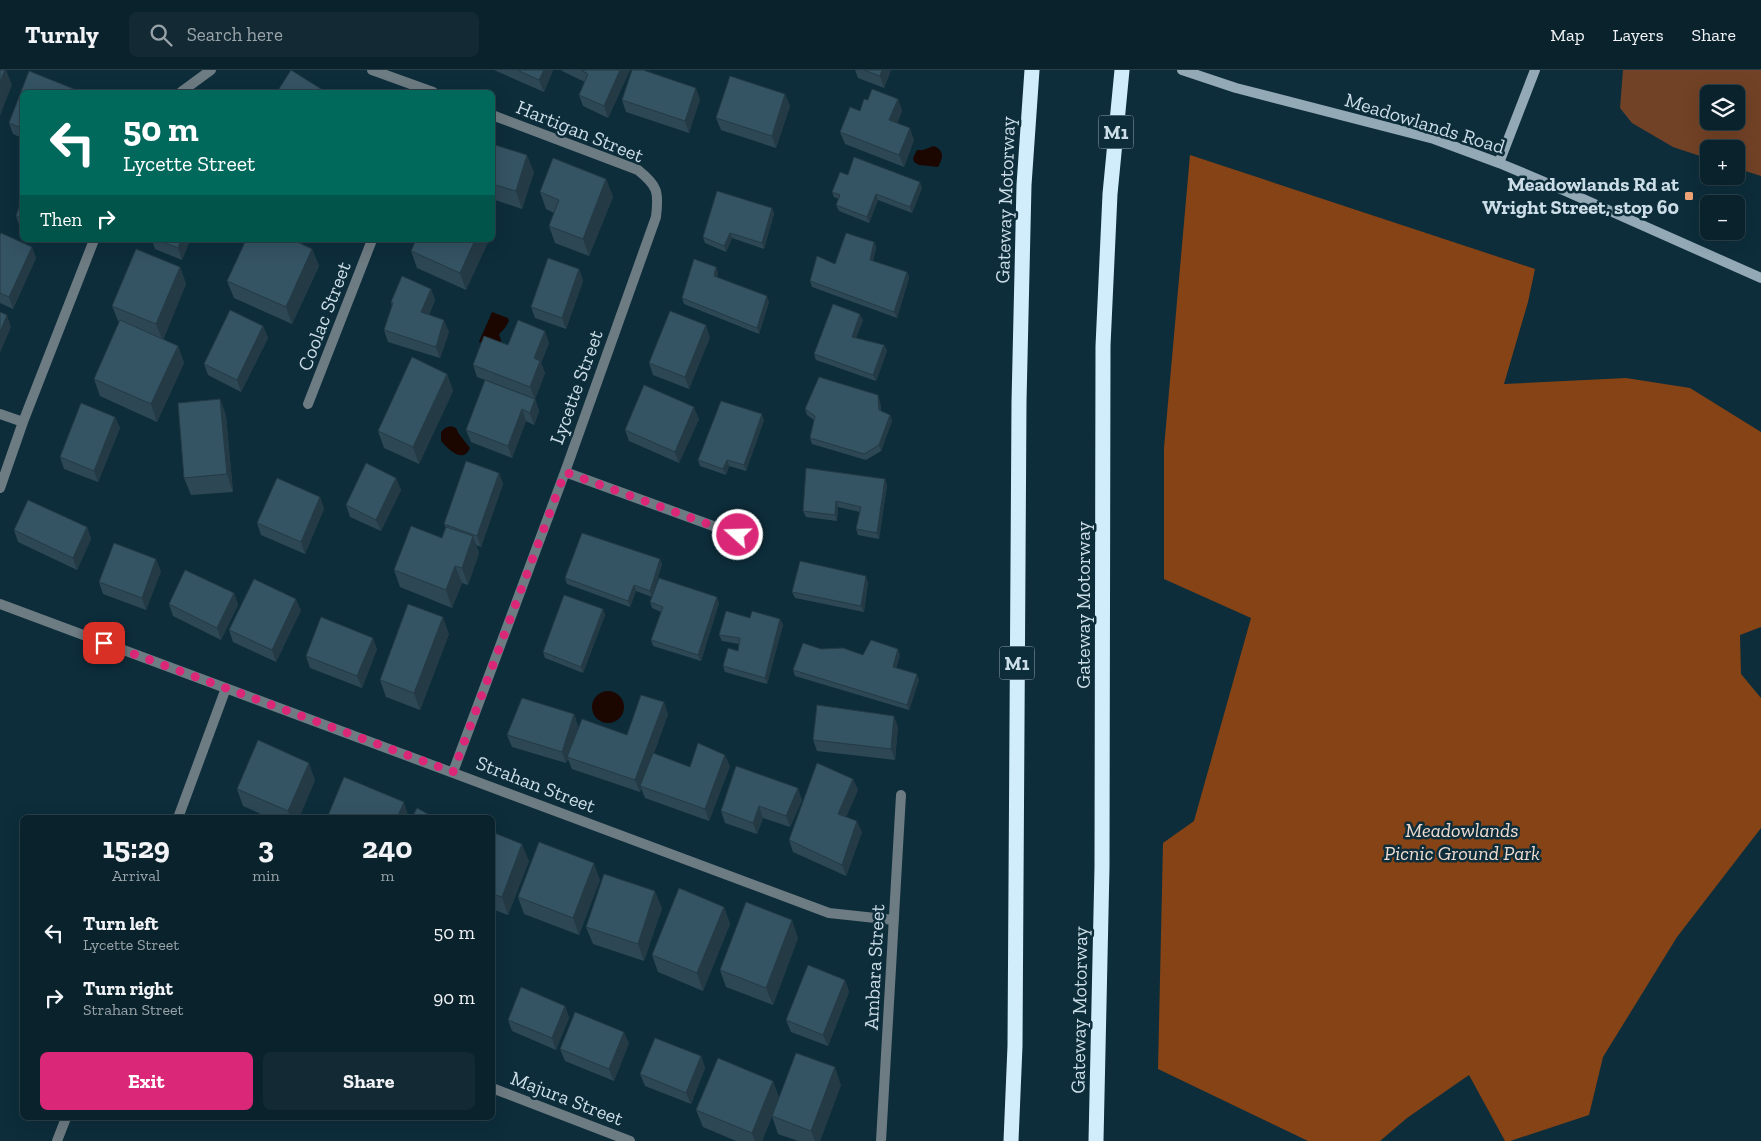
<!DOCTYPE html>
<html lang="en">
<head>
<meta charset="utf-8">
<style>
  :root { --surface:#0a222c; --page:#132a34; --text:#f1f3f6; --muted:#99a4a9; --line:#2a3f48; --accent:#db2777 }
  body { margin:0; font-family:"Zilla Slab",serif; background:var(--page); color:var(--text); height:100vh; display:flex; flex-direction:column; font-size:19px; white-space:nowrap }
  * { box-sizing:border-box; margin:0 }
  p { font-size:16px; color:var(--muted) }
  .icon { flex:none; width:28px; height:28px; fill:none; stroke:currentColor; stroke-width:2; stroke-linecap:round; stroke-linejoin:round }
  .map { position:relative; flex:1; overflow:hidden }
  .details { position:absolute; left:20px; top:745px; width:475px; height:305px; display:flex; flex-direction:column; background:var(--surface); border-radius:8px; box-shadow:0 5px 20px #0002,0 0 0 1px var(--line) }
  .details>* { flex:none }
  .banner { position:absolute; left:20px; top:20px; width:475px; height:152px; border-radius:8px; box-shadow:0 5px 20px #0002,0 0 0 1px var(--line); background:#00695c; color:#fff; overflow:hidden }
  .controls { position:absolute; left:1700px; top:15px; display:grid; gap:10px }
  .controls a { display:grid; place-items:center; width:45px; height:45px; border-radius:8px; background:var(--surface); box-shadow:0 5px 20px #0002,0 0 0 1px var(--line); font-size:25px }
  .pin { position:absolute; display:grid; place-items:center; width:42px; height:42px; color:#fff; margin:-21px; border-radius:10px; box-shadow:0 2px 8px #0006 }
  .me { position:absolute; width:55px; margin:-28px; rotate:290deg; stroke-linejoin:round; filter:drop-shadow(0 0 4px #0008) }
  .turn { display:flex; align-items:center; gap:18px; height:105px; padding:0 20px; font-size:22px }
  .turn .icon { width:65px; height:65px; stroke-width:2.5 }
  .turn b { display:block; font-size:35px; line-height:42px }
  .then { display:flex; align-items:center; height:48px; padding:0 20px; background:#0003; gap:10px; font-size:19px }
  .eta { display:flex; justify-content:space-evenly; align-items:center; height:85px; text-align:center }
  .eta b { font-size:30px; font-weight:700; line-height:35px }
  .button { display:flex; gap:10px; margin-top:auto; padding:10px 20px }
  .button a { flex:1; height:58px; border-radius:8px; background:var(--accent); color:#fff; font-size:20px; font-weight:700; line-height:58px; text-align:center }
  .button a+a { background:var(--page); color:var(--text) }
  ul { padding:0; list-style:none }
  li { display:flex; align-items:center; gap:15px; height:65px; padding:0 20px }
  li div { flex:1 }
  li b { display:block; font-size:19px }
  li em { font-style:normal }
  header { display:flex; align-items:center; gap:30px; box-sizing:border-box; height:70px; padding:0 25px; background:var(--surface); border-bottom:1px solid var(--line) }
  header strong { font-size:24px }
  nav { display:flex; gap:28px; margin-inline-start:auto; font-size:18px }
  .search { width:350px; height:45px; background:var(--page); display:flex; align-items:center; gap:12px; box-sizing:border-box; padding:0 18px; border-radius:8px; color:var(--muted); font-size:19px }
  .map>svg:first-child { display:block }
  .green { fill:#724226; fill-rule:evenodd }
  .forest { fill:#864315 }
  .water { fill:#1c0700 }
  .lines { fill:none; stroke-linecap:round; stroke-linejoin:round }
  .street { stroke:#6d7b82; stroke-width:10 }
  .secondary { stroke:#93a9b5; stroke-width:10 }
  .highway { stroke:#d1edfc; stroke-width:15 }
  .wall { fill:#2d4755 }
  .shaded-wall { fill:#243a45 }
  .building { fill:#345363; stroke:#243a45 }
  .route { stroke:#db2777; stroke-width:9; stroke-dasharray:0 16.2 }
  .poi-dot { fill:#efa377; stroke:#0d2d3b; stroke-width:2 }
  .labels { text-anchor:middle; stroke-width:5; stroke-linejoin:round; paint-order:stroke }
  .shield { fill:#0d2d3b; stroke:#92a8b3; stroke-width:1 }
  .shield-label { font-size:19px; font-weight:bold; fill:#cbdde6 }
  .street-label { font-size:20px; fill:#cbdde6; stroke:#0d2d3b }
  .poi-label { font-size:20px; font-weight:bold; fill:#cbdde6; stroke:#0d2d3b; text-anchor:end }
  .park-label { font-size:20px; font-style:italic; fill:#f0dcd0; stroke:#0d2d3b }
</style>
</head>
<body>
<header>
<strong>Turnly</strong>
<div class="search"><svg class="icon" aria-label="search" viewBox="0 0 24 24"><circle cx="10" cy="10" r="6"/><path d="M15 15l6 6"/></svg>Search here</div>
<nav><a>Map</a><a>Layers</a><a>Share</a></nav>
</header>
<div class="map">
<svg width="1761" height="1071" viewBox="0 0 1761 1071">
  <rect width="100%" height="100%" fill="#0d2d3b"/>
  <path class="green" d="M1623 0H1761V106L1736 98V79H1709V89L1673 77 1632 53 1620 38ZM1709 24H1736V51H1709Z"/>
  <path class="forest" d="M1190 85 1535 199 1528 232 1504 314 1626 308 1690 318 1761 362V557L1740 565 1741 604 1761 628V758L1677 867 1603 987 1589 1045 1510 1071H1505L1469 1005 1407 1048 1380 1071H1308L1158 999 1163 773 1194 751 1251 548 1164 509V378Z"/>
  <path class="water" d="M934 76C945 81 943 88 938 97L919 95 914 92 913 88 917 80H923Z
    M492 242 508 248 509 251 505 258 499 264 502 274 496 279 479 272Z
    M451 356 456 358 459 364 470 378C463 394 449 380 441 371V362L445 358Z
    M592 637a16 16 0 1 1 32 0a16 16 0 1 1-32 0Z"/>
  <g class="lines">
    <path class="street" d="M372 0 433 22
      M181 22 211 0
      M308 334 372 170
      M0 344 23 352
      M565 402 738 465
      M0 418 23 352 94 170
      M0 534 829 843 894 850
      M453 702 565 402 656 147C659 122 658 116 638 100L492 45
      M178 748 226 618
      M492 1018 630 1071
      M57 1071 66 1048
      M881 1071 901 725"/>
    <path class="secondary" d="M1182 0 1236 18 1434 69 1499 93 1554 116 1761 208
      M1499 93 1535 0"/>
    <path class="highway" d="M1011 1071 1015 976 1019 332 1024 115 1032 0
      M1096 1071 1102 797 1103 276 1110 124 1122 0"/>
  </g>
  <path class="wall" d="M494 0H553L544 22Z
    M562 0H630L608 48 583 36 579 25 585 12 562 1Z
    M855 0H891L884 18 858 8Z
    M22 22V68L13 64 9 53Z
    M785 24 790 36 776 78 721 60 716 48Z
    M700 29 689 63 626 42 622 30Z
    M898 29 902 41 897 53 914 70 904 97 845 74 840 62 860 41 868 30Z
    M492 74 534 102 522 139 492 129Z
    M606 109 613 127 589 186 555 173 549 156 554 143 546 139 540 122Z
    M922 118 912 143 878 130 869 153 839 141 836 135 839 129 834 127 832 122Z
    M22 129V158L20 157 16 146Z
    M772 138 774 144 764 179 732 168 726 182 705 173 703 167Z
    M0 165 32 177 36 188 13 239 0 233Z
    M152 170H190L182 190 155 179Z
    M246 170H304L302 174 312 179 319 196 292 254 234 228 227 211Z
    M489 170 466 220 417 198 411 181Z
    M874 172 876 178 873 191 907 202 909 208 897 248 812 217 810 211 835 194Z
    M180 197 186 214 163 269 178 276 184 293 157 352 100 326 94 309 119 253 112 236Z
    M716 197 718 203 717 207 769 232 759 264 684 234 682 228Z
    M579 199 583 211 566 259 535 248 531 237Z
    M431 219 435 230 429 245 449 262 440 288 388 272 384 260 392 236 391 232Z
    M863 250 856 268 884 275 887 281 876 311 816 290 814 284Z
    M263 256 268 268 241 322 208 305 204 294Z
    M710 267 689 319 653 305 649 293Z
    M549 273 541 293 545 303 535 329 539 341 534 355 526 351 512 388 471 372 466 360 528 326 477 307 473 295 508 275Z
    M447 304 453 321 419 394 384 378 378 361Z
    M220 329 226 346 233 422 191 425 184 408Z
    M880 331 881 341 890 345 892 351 881 381 866 390 812 374 810 368 814 350 807 345 805 339Z
    M115 347 120 358 98 412 64 399 60 387Z
    M699 349 679 393 629 371 625 360Z
    M764 350 746 401 729 396 726 405 700 396 698 390Z
    M499 403 503 414 481 477 476 475 479 483 468 515 462 513 452 538 400 517 394 500 442 468 446 458 444 454Z
    M396 408 401 420 381 461 350 447 346 435Z
    M887 415 879 469 858 465 856 459 860 442 838 437 837 451 806 447 803 441Z
    M320 427 324 439 305 484 261 465 257 453Z
    M87 457 91 469 77 500 18 472 14 460Z
    M662 494 652 527 636 521 630 537 567 514 565 508Z
    M161 501 146 540 103 524 99 512Z
    M868 512 864 542 795 528 792 522Z
    M234 523 238 535 221 570 173 546 169 534Z
    M650 532 719 533 701 591 653 576 651 570 661 542 652 538Z
    M603 539 605 545 583 603 545 588 543 582Z
    M301 540 276 592 233 572 229 560Z
    M750 548 780 549 783 555 767 614 725 602 723 596 738 581 739 574 722 571 719 565Z
    M449 564 420 640 386 627 380 610Z
    M377 579 362 618 310 598 306 586Z
    M821 579 863 585H900L896 598 919 610 909 640 795 606 793 600Z
    M574 644 578 656 573 673 627 665 668 644 654 683 690 697 730 696 709 751 645 728 641 718 640 722 572 699 568 689 566 693 512 677 507 665Z
    M898 657 895 690 817 681 813 670Z
    M853 709 858 720 846 747 862 762 846 806 793 782 789 770Z
    M315 710 299 748H270L243 736 237 719Z
    M802 730 790 757 763 748 757 764 725 753 721 741Z
    M492 762 529 791 508 845 492 839Z
    M600 810 579 865 524 844 518 827Z
    M724 837 730 854 703 921 658 902 652 885Z
    M662 838 644 891 593 874 586 857Z
    M798 868 773 935 726 917 720 900Z
    M845 910 849 922 828 976 791 962 786 950Z
    M565 936 569 948 556 980 512 961 508 950Z
    M629 973 614 1011 565 991 560 979Z
    M701 986 705 998 691 1034 645 1016 640 1004Z
    M773 1011 779 1028 841 1015 820 1071H798L778 1064 772 1046 773 1044 762 1071H736L703 1057 696 1040Z"/>
  <path class="shaded-wall" d="M5 0H6L12 15 0 46V12Z
    M544 0H553L544 22 539 10Z
    M620 0H630L608 48 604 36Z
    M882 0H891L884 18 880 6Z
    M696 18 700 29 689 63 685 51Z
    M785 24 790 36 776 78 772 66Z
    M898 29 902 41 894 62 889 50Z
    M910 58 914 70 904 97 899 85Z
    M527 85 534 102 522 139 516 121Z
    M606 109 613 127 589 186 583 169Z
    M920 112 922 118 912 143 910 137Z
    M876 124 878 130 869 153 867 147Z
    M772 138 774 144 764 179 762 173Z
    M730 163 732 168 726 182 724 176Z
    M181 170H190L182 190 178 178Z
    M475 170H489L466 220 460 203Z
    M874 172 876 178 872 196 870 190Z
    M32 177 36 188 13 239 9 227Z
    M312 179 319 196 292 254 286 237Z
    M180 197 186 214 163 271 156 254Z
    M716 197 718 203 716 212 714 206Z
    M579 199 583 211 566 259 562 248Z
    M907 202 909 208 897 248 894 242Z
    M431 219 435 230 425 254 421 242Z
    M767 226 769 232 759 264 757 258Z
    M860 244 863 250 854 273 852 267Z
    M7 245 11 257 0 283V262Z
    M444 250 449 262 440 288 436 277Z
    M706 255 710 267 689 319 685 307Z
    M263 256 268 268 241 322 237 310Z
    M545 261 549 273 541 293 545 303 535 329 530 317 534 288Z
    M884 275 887 281 876 311 873 305Z
    M178 276 184 293 157 352 151 334Z
    M447 304 453 321 419 394 413 377Z
    M878 325 880 331 881 346 879 340Z
    M220 329 226 346 233 422 227 404Z
    M535 329 539 341 534 355 530 343Z
    M694 337 699 349 679 393 675 382Z
    M522 339 526 351 512 388 508 376Z
    M762 344 764 350 746 401 744 395Z
    M890 345 892 351 881 381 879 375Z
    M115 347 120 358 98 412 94 401Z
    M727 390 729 396 726 405 723 399Z
    M499 403 503 414 481 477 477 466Z
    M396 408 401 420 381 461 376 450Z
    M885 409 887 415 879 469 877 463Z
    M320 427 324 439 305 484 301 472Z
    M836 431 838 437 837 451 835 445Z
    M87 457 91 469 77 500 73 488Z
    M473 466 479 483 468 515 462 498Z
    M156 489 161 501 146 540 142 528Z
    M660 489 662 494 652 527 650 521Z
    M455 496 462 513 452 538 446 520Z
    M866 506 868 512 864 542 861 536Z
    M634 515 636 521 630 537 628 531Z
    M234 523 238 535 221 570 217 558Z
    M717 527 719 533 701 591 698 585Z
    M296 529 301 540 276 592 272 580Z
    M603 539 605 545 583 603 581 597Z
    M443 547 449 564 420 640 414 623Z
    M780 549 783 555 767 614 765 608Z
    M373 568 377 579 362 618 357 606Z
    M898 579 900 585 895 603 893 597Z
    M917 604 919 610 909 640 907 635Z
    M664 632 668 644 642 717 640 716 641 718 640 722 635 710Z
    M574 644 578 656 568 688 567 687 568 689 566 693 562 682Z
    M894 646 898 657 895 690 891 679Z
    M725 685 730 696 709 751 705 739Z
    M309 693 315 710 299 748H290L288 741Z
    M853 709 858 720 842 756 838 744Z
    M798 718 802 730 790 757 786 746Z
    M404 732 409 748H397Z
    M759 736 763 748 757 764 753 753Z
    M857 751 862 762 846 806 842 795Z
    M522 774 529 791 508 845 502 827Z
    M594 793 600 810 579 865 573 848Z
    M655 821 662 838 644 891 638 874Z
    M724 837 730 854 703 921 697 903Z
    M792 850 798 868 773 935 766 918Z
    M845 910 849 922 828 976 823 965Z
    M565 936 569 948 556 980 552 968Z
    M624 962 629 973 614 1011 609 999Z
    M701 986 705 998 691 1034 686 1023Z
    M835 997 841 1015 820 1071H815L811 1061Z
    M773 1011 779 1029 762 1071H755L752 1063Z"/>
  <path class="building" d="M0 0H5L0 12Z
    M291 0 326 22H277Z
    M517 0H544L539 10Z
    M581 0H620L604 36 579 25 588 4Z
    M632 0H643L696 18 685 51 622 30Z
    M864 0H882L880 6Z
    M29 1 79 21 78 22H22V58L9 53Z
    M730 6 785 24 772 66 716 48Z
    M872 19 898 29 889 50 910 58 899 85 840 62 850 37 860 41 864 29 868 30Z
    M492 74 527 85 516 121 492 114Z
    M854 87 920 112 910 137 876 124 867 147 836 135 840 125 832 122 840 102 848 105Z
    M553 88 606 109 583 169 549 156 559 130 540 122Z
    M717 121 772 138 762 173 730 163 724 176 703 167Z
    M22 129V148L16 146Z
    M1 163 32 177 9 227 0 223V165Z
    M846 163 874 172 870 190 907 202 894 242 810 211 817 186 835 194Z
    M158 170H181L178 178Z
    M246 170H293L312 179 286 237 227 211Z
    M416 170H475L460 203 411 181Z
    M136 179 180 197 156 254 112 236Z
    M548 188 579 199 562 248 531 237Z
    M694 189 716 197 714 206 767 226 757 258 682 228Z
    M402 206 431 219 421 242 444 250 436 277 384 260 393 233 391 232Z
    M833 234 860 244 852 267 884 275 873 305 814 284Z
    M230 240 263 256 237 310 204 294Z
    M670 241 706 255 685 307 649 293Z
    M0 242 7 245 0 262Z
    M120 250 178 276 151 334 94 309Z
    M518 250 545 261 534 288 540 291 530 317 473 295 484 266 508 275Z
    M412 287 447 304 413 377 378 361Z
    M819 307 878 325 879 340 890 345 879 375 864 384 810 368 815 346 805 339Z
    M485 310 535 329 530 343 522 339 508 376 466 360Z
    M644 315 694 337 675 382 625 360Z
    M220 329 227 404 184 408 178 333Z
    M721 331 762 344 744 395 727 390 723 399 698 390Z
    M81 333 115 347 94 401 60 387Z
    M466 391 499 403 477 466 444 454Z
    M366 393 396 408 376 450 346 435Z
    M806 398 885 409 877 463 856 459 861 437 836 431 835 445 803 441Z
    M277 408 320 427 301 472 257 453Z
    M28 430 87 457 73 488 14 460Z
    M411 456 442 468 446 457 473 466 462 498 455 496 446 520 394 500Z
    M582 463 660 489 650 521 634 515 628 531 565 508Z
    M114 473 156 489 142 528 99 512Z
    M800 491 866 506 861 536 792 522Z
    M185 500 234 523 217 558 169 534Z
    M659 508 717 527 698 585 651 570 663 537 650 532Z
    M254 509 296 529 272 580 229 560Z
    M564 525 603 539 581 597 543 582Z
    M408 534 443 547 414 623 380 610Z
    M726 541 750 548 752 541 780 549 765 608 723 596 728 578 738 581 740 568 719 565Z
    M321 547 373 568 357 606 306 586Z
    M871 570 898 579 893 597 917 604 907 635 793 600 803 573 821 579 843 578 863 585Z
    M641 625 664 632 635 710 567 687 582 649 627 665Z
    M522 628 574 644 562 682 507 665Z
    M817 635 894 646 891 679 813 670Z
    M258 670 309 693 288 741 237 719Z
    M698 673 725 685 705 739 640 716 653 683 690 697Z
    M817 693 853 709 838 744 857 751 842 795 789 770Z
    M736 696 798 718 786 746 759 736 753 753 721 741Z
    M344 707 404 732 397 748H327Z
    M417 738 435 748H412Z
    M492 762 522 774 502 827 492 824Z
    M539 772 594 793 573 848 518 827Z
    M604 804 655 821 638 874 586 857Z
    M679 818 724 837 697 903 652 885Z
    M746 832 792 850 766 918 720 900Z
    M808 895 845 910 823 965 786 950Z
    M521 917 565 936 552 968 508 950Z
    M575 942 624 962 609 999 560 979Z
    M655 968 701 986 686 1023 640 1004Z
    M796 983 835 997 811 1061 772 1046Z
    M718 988 773 1011 752 1063 696 1040Z"/>
  <g class="lines">
    <path class="route" d="M104 573 453 702 565 402 738 465"/>
  </g>
  <rect class="poi-dot" x="1684" y="121" width="10" height="10" rx="2.5"/>
  <g class="labels">
    <g class="shield">
      <rect x="1098.5" y="45.5" width="35" height="33" rx="4"/>
      <rect x="999.5" y="576.5" width="35" height="33" rx="4"/>
    </g>
    <g class="shield-label">
      <text x="1116" y="69">M1</text>
      <text x="1017" y="600">M1</text>
    </g>
    <g class="street-label">
      <text transform="translate(1425 53) rotate(17)" y="7">Meadowlands Road</text>
      <text transform="translate(580 61) rotate(22)" y="7">Hartigan Street</text>
      <text transform="translate(1005 130) rotate(-88)" y="7">Gateway Motorway</text>
      <text transform="translate(324 246) rotate(-69)" y="7">Coolac Street</text>
      <text transform="translate(576 317) rotate(-70)" y="7">Lycette Street</text>
      <text transform="translate(1083 535) rotate(-90)" y="7">Gateway Motorway</text>
      <text transform="translate(536 714) rotate(21)" y="7">Strahan Street</text>
      <text transform="translate(874 897) rotate(-87)" y="7">Ambara Street</text>
      <text transform="translate(1079 940) rotate(-89)" y="7">Gateway Motorway</text>
      <text transform="translate(567 1028) rotate(21)" y="7">Majura Street</text>
    </g>
    <g class="poi-label">
      <text x="1679" y="121">Meadowlands Rd at<tspan x="1679" dy="23">Wright Street, stop 60</tspan></text>
    </g>
    <g class="park-label">
      <text x="1462" y="767">Meadowlands<tspan x="1462" dy="23">Picnic Ground Park</tspan></text>
    </g>
  </g>
</svg>
<div class="controls">
<a><svg class="icon" aria-label="layers" viewBox="0 0 24 24"><path d="M12 4l9 5-9 5-9-5zM3 14l9 5 9-5"/></svg></a>
<a>+</a>
<a>−</a>
</div>
<div class="pin" style="left:104px;top:573px;background:#d93025"><svg class="icon" aria-label="arrive" viewBox="0 0 24 24"><path d="M6 21V4h12l-3 4 3 4H6"/></svg></div>
<svg class="me" style="left:738px;top:465px" viewBox="-20 -20 40 40"><circle r="17" fill="#db2777" stroke="#fff" stroke-width="3"/><path d="M0-11L8 9 0 5-8 9z" fill="#fff"/></svg>
<div class="banner">
<div class="turn"><svg class="icon" aria-label="left" viewBox="0 0 24 24"><path d="M17 20v-9H6M10 6l-5 5 5 5"/></svg><div><b>50 m</b>Lycette Street</div></div>
<div class="then">Then<svg class="icon" aria-label="right" viewBox="0 0 24 24"><path d="M7 20v-9h11M14 6l5 5-5 5"/></svg></div>
</div>
<section class="details">
<div class="eta">
<div><b>15:29</b><p>Arrival</p></div>
<div><b>3</b><p>min</p></div>
<div><b>240</b><p>m</p></div>
</div>
<ul>
<li><svg class="icon" aria-label="left" viewBox="0 0 24 24"><path d="M17 20v-9H6M10 6l-5 5 5 5"/></svg><div><b>Turn left</b><p>Lycette Street</p></div><em>50 m</em></li>
<li><svg class="icon" aria-label="right" viewBox="0 0 24 24"><path d="M7 20v-9h11M14 6l5 5-5 5"/></svg><div><b>Turn right</b><p>Strahan Street</p></div><em>90 m</em></li>
</ul>
<div class="button"><a>Exit</a><a>Share</a></div>
</section>
</div>
</body>
</html>
